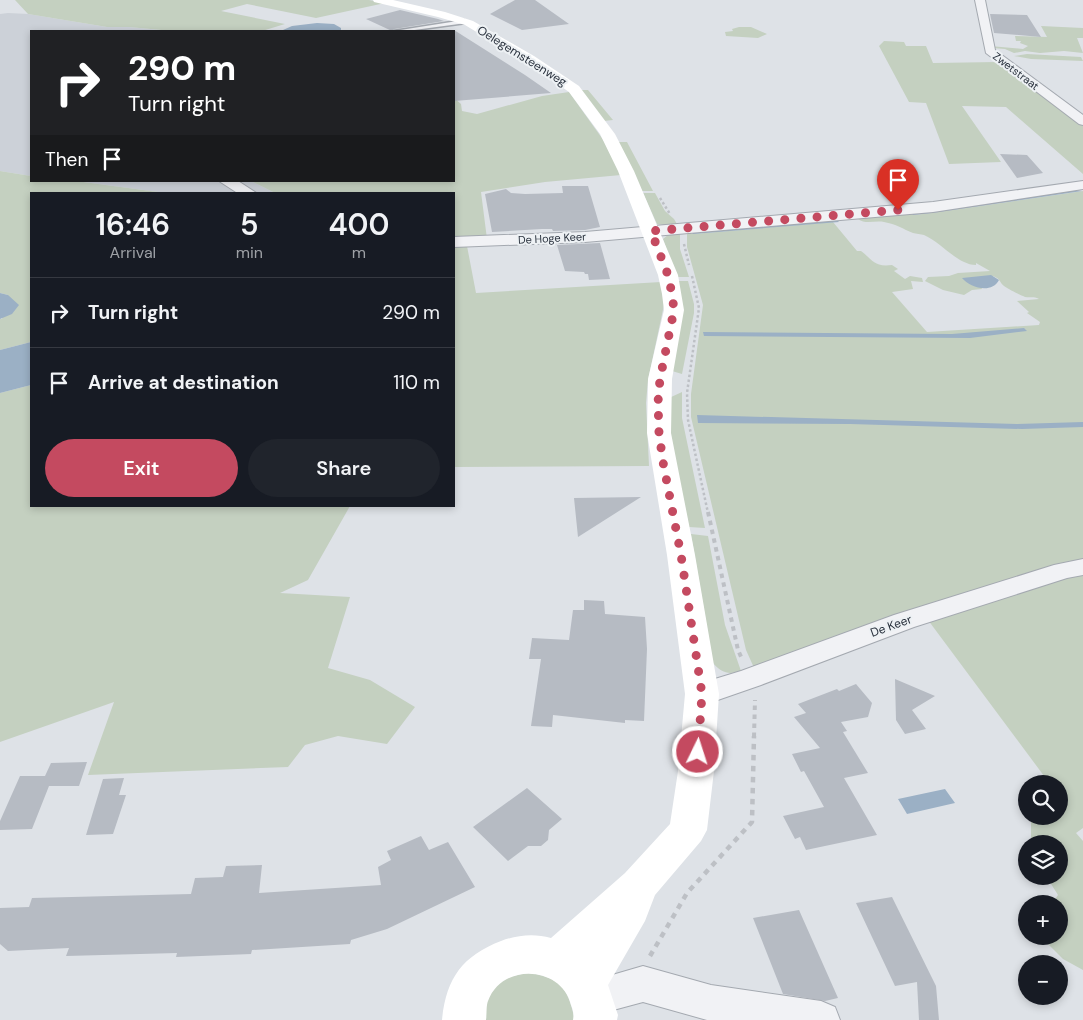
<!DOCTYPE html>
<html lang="en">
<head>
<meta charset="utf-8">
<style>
  :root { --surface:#171b24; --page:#20242c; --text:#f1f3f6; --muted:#9ea1a6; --line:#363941; --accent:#c44a60 }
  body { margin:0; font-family:"DM Sans",sans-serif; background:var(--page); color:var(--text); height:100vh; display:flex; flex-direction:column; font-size:19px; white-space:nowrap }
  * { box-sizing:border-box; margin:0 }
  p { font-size:16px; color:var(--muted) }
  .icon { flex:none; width:28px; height:28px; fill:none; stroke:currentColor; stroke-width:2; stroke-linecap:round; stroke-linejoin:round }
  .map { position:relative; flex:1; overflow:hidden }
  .side { position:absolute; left:30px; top:192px; width:425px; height:315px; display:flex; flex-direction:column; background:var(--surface); border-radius:0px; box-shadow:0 2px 8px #0003 }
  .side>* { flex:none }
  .hud { position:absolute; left:30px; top:30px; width:425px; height:152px; border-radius:0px; box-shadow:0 2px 8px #0003; background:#202124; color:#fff; overflow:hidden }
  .buttons { position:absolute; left:1018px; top:775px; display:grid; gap:10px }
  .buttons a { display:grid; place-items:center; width:50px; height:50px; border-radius:50%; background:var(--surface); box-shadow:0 2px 8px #0003; font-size:25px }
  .pin { position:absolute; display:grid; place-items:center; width:42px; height:42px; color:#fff; margin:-51px -21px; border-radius:50% 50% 50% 0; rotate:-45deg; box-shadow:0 0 5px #0007 }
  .pin .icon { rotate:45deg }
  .me { position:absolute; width:55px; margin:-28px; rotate:4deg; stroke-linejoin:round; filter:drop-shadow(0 0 4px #0008) }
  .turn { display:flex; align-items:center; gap:18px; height:105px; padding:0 15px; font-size:22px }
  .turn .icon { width:65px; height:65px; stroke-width:2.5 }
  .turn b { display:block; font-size:35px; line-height:42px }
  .then { display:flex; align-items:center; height:48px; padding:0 15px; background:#0003; gap:10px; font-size:19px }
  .eta { display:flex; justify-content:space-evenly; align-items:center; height:85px; text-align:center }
  .eta b { font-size:30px; font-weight:600; line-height:35px }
  .cta { display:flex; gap:10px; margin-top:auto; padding:10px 15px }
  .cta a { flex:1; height:58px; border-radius:30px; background:var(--accent); color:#fff; font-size:20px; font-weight:600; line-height:58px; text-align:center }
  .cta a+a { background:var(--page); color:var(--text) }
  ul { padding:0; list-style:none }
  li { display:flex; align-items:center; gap:15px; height:70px; padding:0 15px; border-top:1px solid var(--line) }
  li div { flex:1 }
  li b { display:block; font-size:19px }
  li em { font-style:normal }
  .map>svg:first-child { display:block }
  .built { fill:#ccd1d8 }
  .green { fill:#c4d0c0 }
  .water { fill:#9bb0c5 }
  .building { fill:#b6bbc3 }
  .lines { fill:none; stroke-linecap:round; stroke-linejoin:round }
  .lane-casing { stroke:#a4a9b0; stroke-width:3 }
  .street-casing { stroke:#a4a9b0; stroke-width:2 }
  .path-far2 { stroke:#bdc0c5; stroke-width:2.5; stroke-dasharray:2.5 2.5; stroke-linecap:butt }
  .path-far1 { stroke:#bdc0c5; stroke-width:4; stroke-dasharray:4.5 4.5; stroke-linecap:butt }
  .path { stroke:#bdc0c5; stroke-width:4.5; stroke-dasharray:5.5 5.5; stroke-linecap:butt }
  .lane { fill:#f1f2f5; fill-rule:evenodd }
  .street { fill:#f1f2f5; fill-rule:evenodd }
  .secondary { fill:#fff; fill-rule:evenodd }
  .route { stroke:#c44a60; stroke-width:9; stroke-dasharray:0 16.2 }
  .labels { text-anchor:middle; stroke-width:4; stroke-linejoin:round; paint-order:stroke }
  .far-street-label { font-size:11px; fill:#28303c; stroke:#edf1f4 }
  .street-label { font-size:12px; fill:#28303c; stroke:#edf1f4 }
</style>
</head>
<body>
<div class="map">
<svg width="1083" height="1020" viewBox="0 0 1083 1020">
  <rect width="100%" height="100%" fill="#dee2e7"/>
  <path class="built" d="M8 13 28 14 107 27H129L172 31H31V176L0 171V14Z
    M76 181H251L277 194H173Z"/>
  <path class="green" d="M15 0H369L385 3 316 18 247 4 221 11 285 24 262 31H172L129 27H107L28 14Z
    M1041 26 1083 28V38H1077L1083 53 1064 51 1040 53 1025 51 1014 53 1005 49 993 48 990 46 1023 49 1028 46 1020 43 1021 41H1016L1015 36 1047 37Z
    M739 27H751L767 34 758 38 726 36 725 32 733 31 732 29Z
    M884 41 904 42 906 46H926L933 63 997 62 1083 126V174L1006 107 962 106 1001 162 949 164 926 103 909 102 879 46Z
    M1027 54 1081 57 1083 61 1031 59 1014 56Z
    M581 90H588L613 120 604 121Z
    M569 92 604 141 621 175 545 182 481 192 487 239 467 246 476 293 661 282 664 305 648 380 646 403 649 466 454 467V194H277L251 181H454V98L461 104 462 111 477 114 542 96Z
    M618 142H627L653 191H642Z
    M0 171 31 176V181H76L173 194H31V342L0 350V319H2L8 295 0 293Z
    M1083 191V828L1076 833 1083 841V970L1063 959 1040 936H1059V904H1052L1058 895 1046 876H1059V844H1026L1031 840V821L1037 816H1059V802L1066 805 1059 795V784H1050L928 620 755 670 746 650 691 417V394L703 305 687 247V232L693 234 833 222 857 251H861C874 261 874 267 892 265L898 269 894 271 905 279 910 276 922 278 923 282 911 281 913 289 892 292 927 332 1039 325 1040 322 1027 313 1029 312 1017 301 1039 299C1033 296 1031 298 1025 297 1022 296 1006 288 1004 286 999 282 1001 279 993 276L981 286 982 289 972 290 964 295 943 290 925 281 928 277 949 276 958 273 990 271 976 263V265C958 265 942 243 924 235 921 234 916 234 913 233 903 229 896 224 884 222 875 220 866 225 858 219L910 213 913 215 932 213Z
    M643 193H655L665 211 674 219 677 224 671 226 657 224Z
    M680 232V249L689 277H676L663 239 669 234Z
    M679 281H688L694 304V313L682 374 672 371Z
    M31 385V506H350L308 580 280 593 350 597 328 668 370 680 415 707 387 744 338 736 305 745 288 767 88 775 114 702 0 742V393Z
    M682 392V418L705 528 689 527 671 439 669 398Z
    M691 534 708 536 725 625 741 671C728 675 722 673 713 663Z
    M529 972C563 980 567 987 575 1020H477L498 980Z"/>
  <path class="water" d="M317 23 334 24 341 28V31L283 30 292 26Z
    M1075 190 1082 191 932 213 913 215 910 213Z
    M837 220 839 222 693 234 692 233Z
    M991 275 999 280C992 294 970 288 962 278Z
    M0 293 8 295 19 305 12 314 0 319Z
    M1024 328 1027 331 970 338 704 336 703 332 952 334Z
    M31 342V385L0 393V350Z
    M697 415 1017 424 1083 422V427L1022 429 850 424 698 423Z
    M945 789 955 803 907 814 898 799Z"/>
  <path class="building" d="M515 0H535L569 24 522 30 490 14Z
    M400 10 438 19 444 21 394 29 392 31 366 19Z
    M990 14 1027 15 1041 37 994 33Z
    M454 30 525 75 551 93 454 101Z
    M1000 154 1027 155 1043 173 1017 178Z
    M562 186H588L600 227 585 230 553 231 552 229H542L492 232 485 194 506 189 511 193 525 194 563 193Z
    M600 243 610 279 589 280 588 274H585L584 272 565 271 557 245Z
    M641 497 578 537 574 498Z
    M584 600 604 601 605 614 645 617 647 649 644 721 625 720V723L553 715 552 727 531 726 541 659H529L532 638 569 640 573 610H584Z
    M895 679 935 696 912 710 926 729 905 734 896 720Z
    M856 684 872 703 868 717 841 722 847 731 843 732 868 773 844 778 877 835 806 850 800 837 795 839 783 816 824 807 804 771 801 772 792 754 820 748 794 717 806 713 798 704 837 689 839 691Z
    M87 762 79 786H49L32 829 0 830V821L20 776H45L51 763Z
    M124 778 119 795H126L113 834 86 835 103 779Z
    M527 788 562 819 549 830 548 840 541 846H528L508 861 473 827Z
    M421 836 429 850 448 842 475 887 387 929 351 940 350 944 252 950 251 954 176 957 177 953 66 956 69 948 8 951 0 944V908L29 907 32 898 191 894 195 878 223 877 226 866 262 865 259 893 381 885 378 867 391 860 387 851Z
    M892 897 936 986 939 1020H919L917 982 895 986 856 903Z
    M799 910 838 998 825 1001 783 994 753 918Z"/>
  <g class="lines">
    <defs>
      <path id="lane" d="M464 20 466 23 407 31H394Z"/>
      <path id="street" d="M975 0H985L995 50 1083 115V125L1079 124 986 53Z
        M219 181H238L258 194H239Z
        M1083 181V189L933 212 585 242 454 247V237L585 232 933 202Z
        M1083 559V575L1067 578 914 627 761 685 712 702 702 705 692 702 688 694 692 686 741 671 894 615 1054 565Z
        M643 966 711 985 821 1001 835 1007 840 1020H707L643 1002 591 1016 578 1011 572 998 578 985Z"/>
    </defs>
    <use href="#lane" class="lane-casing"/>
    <use href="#street" class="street-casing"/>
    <path class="path-far2" d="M660 198 670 214
      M684 244 689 265
      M692 276 699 308 687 393 688 420 708 513"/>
    <path class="path-far1" d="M708 512 738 650 742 659
      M754 737 755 700"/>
    <path class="path" d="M650 956 687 893 752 822 754 736"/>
    <use href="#lane" class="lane"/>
    <use href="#street" class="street"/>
    <path class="secondary" d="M373 0H393L445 12 473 21 534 56 579 86 615 134 634 171 678 275 684 310 672 379 671 433 695 555 719 694 714 771 707 830 701 841 655 895 645 921 608 985 618 1015 617 1020H573C574 1014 573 1010 571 1005 562 966 502 962 488 1001 486 1006 487 1014 486 1020H442C446 979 462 956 501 941 517 935 534 933 551 938L625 873 670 824 678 771 685 694 667 555 647 433 648 379 664 310 662 294 658 275 618 171 600 134 569 92 526 62 465 25 438 17 374 2Z"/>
  </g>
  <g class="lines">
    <path class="route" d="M698 752 702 694 681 555 663 462 659 433 658 402 660 379 674 310 672 294 668 275 651 231 898 210"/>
  </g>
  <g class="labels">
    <g class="far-street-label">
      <text transform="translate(1016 71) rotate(37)" y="4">Zwetstraat</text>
      <text transform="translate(552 238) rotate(-3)" y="4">De Hoge Keer</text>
    </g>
    <g class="street-label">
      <text transform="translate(522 56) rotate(32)" y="4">Oelegemsteenweg</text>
      <text transform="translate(891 626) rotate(-20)" y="4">De Keer</text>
    </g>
  </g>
</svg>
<div class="buttons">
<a><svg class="icon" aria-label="search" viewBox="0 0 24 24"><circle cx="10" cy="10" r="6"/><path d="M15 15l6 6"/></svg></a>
<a><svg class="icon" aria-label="layers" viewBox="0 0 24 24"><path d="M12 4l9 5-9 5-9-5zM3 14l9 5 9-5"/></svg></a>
<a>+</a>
<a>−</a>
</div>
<div class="pin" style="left:898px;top:210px;background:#d93025"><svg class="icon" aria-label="arrive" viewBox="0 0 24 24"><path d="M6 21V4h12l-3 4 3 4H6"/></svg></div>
<svg class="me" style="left:698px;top:752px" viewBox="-20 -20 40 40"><circle r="17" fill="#c44a60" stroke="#fff" stroke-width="3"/><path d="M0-11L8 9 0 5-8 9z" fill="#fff"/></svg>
<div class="hud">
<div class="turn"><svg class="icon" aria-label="right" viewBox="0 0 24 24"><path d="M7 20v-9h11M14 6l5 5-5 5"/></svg><div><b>290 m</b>Turn right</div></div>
<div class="then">Then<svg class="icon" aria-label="arrive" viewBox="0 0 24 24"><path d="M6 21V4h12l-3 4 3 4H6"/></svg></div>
</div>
<section class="side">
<div class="eta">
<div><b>16:46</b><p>Arrival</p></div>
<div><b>5</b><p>min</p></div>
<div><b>400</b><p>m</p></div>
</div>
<ul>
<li><svg class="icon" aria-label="right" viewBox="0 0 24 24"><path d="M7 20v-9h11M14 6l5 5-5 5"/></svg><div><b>Turn right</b></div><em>290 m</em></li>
<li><svg class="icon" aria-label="arrive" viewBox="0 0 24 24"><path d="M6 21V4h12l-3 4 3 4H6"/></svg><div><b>Arrive at destination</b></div><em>110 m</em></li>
</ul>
<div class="cta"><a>Exit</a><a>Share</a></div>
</section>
</div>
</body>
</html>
